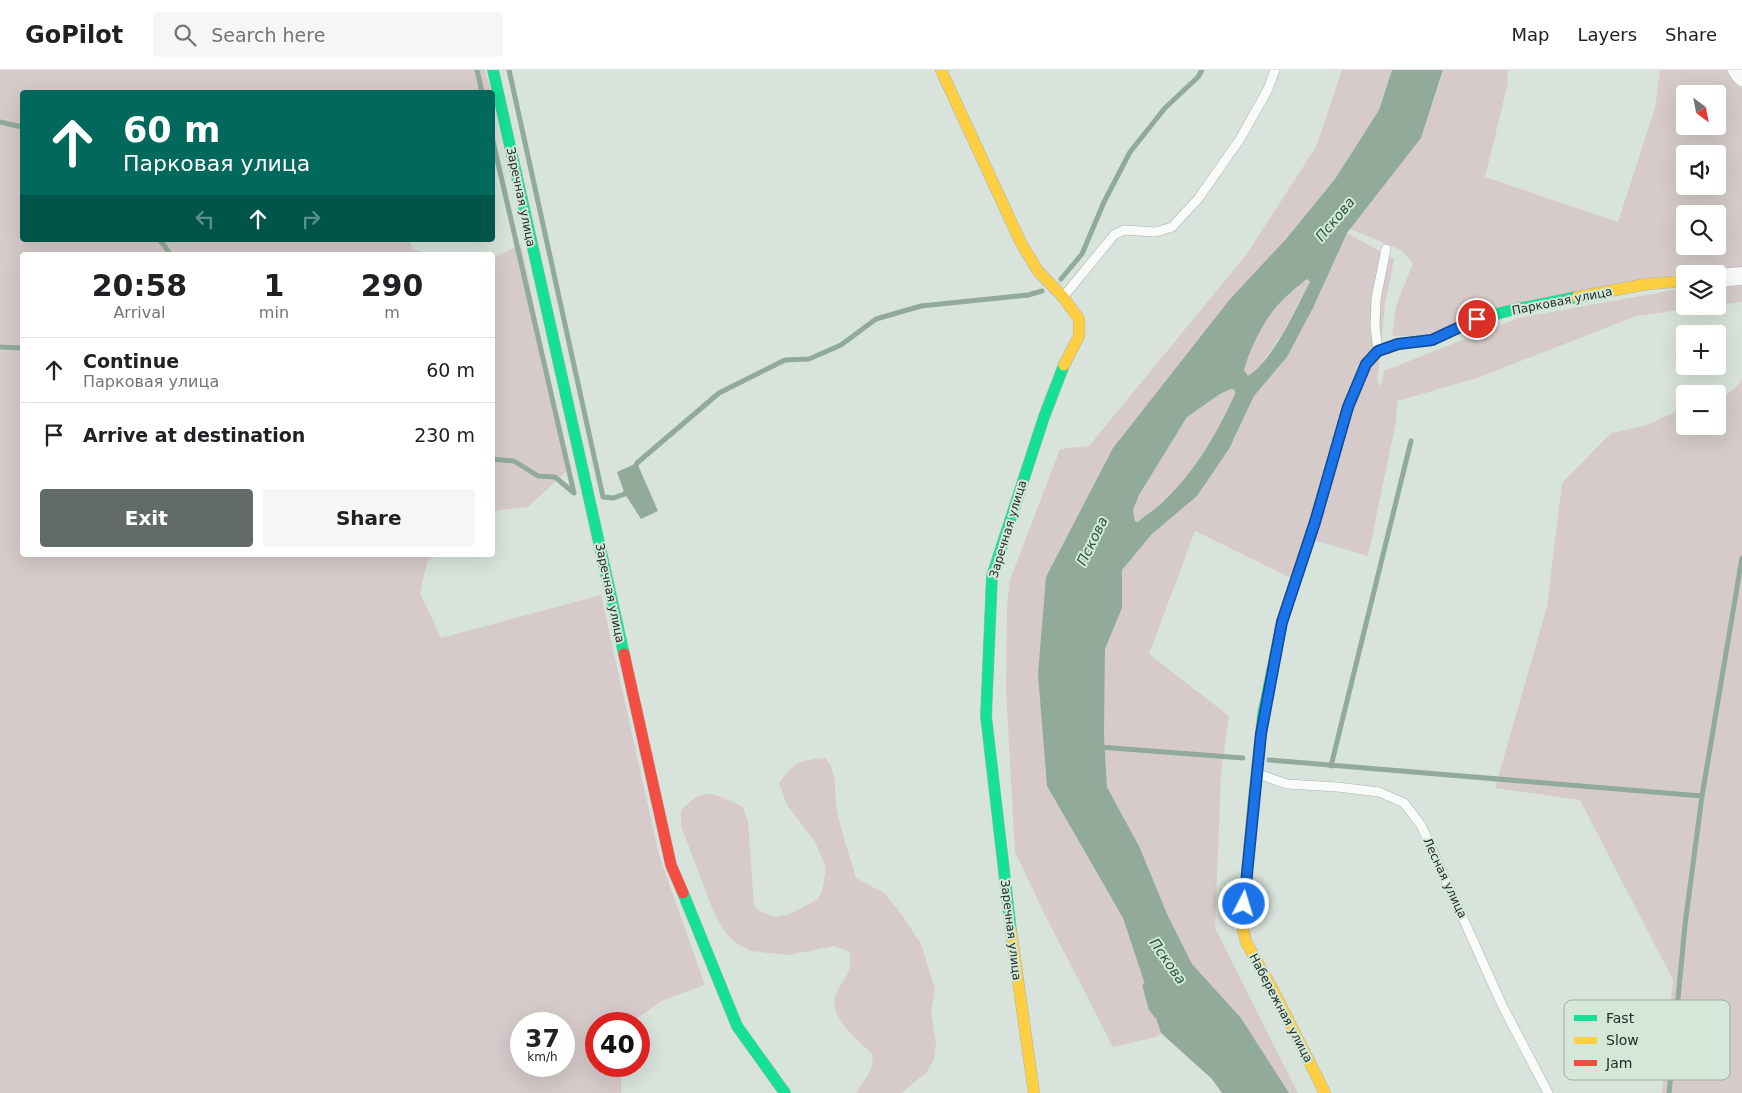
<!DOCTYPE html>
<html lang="en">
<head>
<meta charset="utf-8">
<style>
  :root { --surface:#fff; --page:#f6f6f6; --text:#202124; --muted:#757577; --line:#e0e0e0; --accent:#626b65 }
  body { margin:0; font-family:"DejaVu Sans",sans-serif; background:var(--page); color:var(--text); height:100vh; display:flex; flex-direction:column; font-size:19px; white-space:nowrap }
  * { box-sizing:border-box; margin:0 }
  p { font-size:16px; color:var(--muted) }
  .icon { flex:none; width:28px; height:28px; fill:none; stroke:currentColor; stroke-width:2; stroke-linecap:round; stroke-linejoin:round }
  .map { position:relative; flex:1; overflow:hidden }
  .details { position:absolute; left:20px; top:182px; width:475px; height:305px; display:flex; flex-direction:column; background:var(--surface); border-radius:5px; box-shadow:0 5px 20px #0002 }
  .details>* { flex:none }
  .banner { position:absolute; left:20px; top:20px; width:475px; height:152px; border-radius:5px; box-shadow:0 5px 20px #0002; background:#00695c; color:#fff; overflow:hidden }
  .needle { width:32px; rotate:148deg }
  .buttons { position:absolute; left:1676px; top:15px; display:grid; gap:10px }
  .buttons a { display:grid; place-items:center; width:50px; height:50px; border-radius:5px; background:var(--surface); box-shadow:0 5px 20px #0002; font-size:25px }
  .speed { position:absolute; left:510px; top:942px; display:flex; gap:10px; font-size:25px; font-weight:700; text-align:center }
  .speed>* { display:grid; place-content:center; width:65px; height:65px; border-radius:50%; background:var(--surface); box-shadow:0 5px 20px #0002; line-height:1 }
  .speed small { font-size:12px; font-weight:400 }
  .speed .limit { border:8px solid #d22; background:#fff; color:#111 }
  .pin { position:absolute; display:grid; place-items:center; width:42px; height:42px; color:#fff; margin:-21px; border:2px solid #fff; border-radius:50%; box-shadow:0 1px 5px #0007 }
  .me { position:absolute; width:55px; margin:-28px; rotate:5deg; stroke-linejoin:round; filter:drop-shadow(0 0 4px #0008) }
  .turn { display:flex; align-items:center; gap:18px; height:105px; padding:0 20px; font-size:22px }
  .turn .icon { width:65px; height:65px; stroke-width:2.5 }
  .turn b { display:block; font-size:35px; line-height:42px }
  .lanes { display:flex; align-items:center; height:48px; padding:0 20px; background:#0003; justify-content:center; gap:25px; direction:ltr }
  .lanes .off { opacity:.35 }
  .eta { display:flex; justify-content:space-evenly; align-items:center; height:85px; text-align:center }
  .eta b { font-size:30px; font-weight:600; line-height:35px }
  .action { display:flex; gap:10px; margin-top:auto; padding:10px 20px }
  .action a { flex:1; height:58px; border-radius:5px; background:var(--accent); color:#fff; font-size:20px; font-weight:600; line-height:58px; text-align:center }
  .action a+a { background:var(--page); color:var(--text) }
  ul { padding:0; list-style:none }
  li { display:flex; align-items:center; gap:15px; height:65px; padding:0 20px; border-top:1px solid var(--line) }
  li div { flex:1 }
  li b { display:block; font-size:19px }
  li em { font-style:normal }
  header { display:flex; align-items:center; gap:30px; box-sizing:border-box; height:70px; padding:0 25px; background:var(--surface); border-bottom:1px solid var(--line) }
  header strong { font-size:24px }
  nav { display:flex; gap:28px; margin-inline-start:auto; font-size:18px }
  .search { width:350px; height:45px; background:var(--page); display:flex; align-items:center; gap:12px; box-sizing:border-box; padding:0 18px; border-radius:5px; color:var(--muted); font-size:19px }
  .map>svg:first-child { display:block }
  .green { fill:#d6caca; fill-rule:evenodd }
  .water { fill:#92aa99; fill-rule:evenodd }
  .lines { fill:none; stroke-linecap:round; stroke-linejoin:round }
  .stream { stroke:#92aa99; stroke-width:5 }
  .lane-casing { stroke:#abb4ae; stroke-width:10 }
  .street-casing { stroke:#abb4ae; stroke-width:19 }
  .fast-casing { stroke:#abb4ae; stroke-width:12 }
  .slow-casing { stroke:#abb4ae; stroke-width:12 }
  .jam-casing { stroke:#abb4ae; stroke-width:12 }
  .lane { stroke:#f9fbfa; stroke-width:9 }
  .street { stroke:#f9fbfa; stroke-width:18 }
  .fast { stroke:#16e098; stroke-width:11 }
  .slow { stroke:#ffcf43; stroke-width:11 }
  .jam { stroke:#f24e42; stroke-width:11 }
  .route-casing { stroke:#114b97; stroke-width:12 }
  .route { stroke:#1a73e8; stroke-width:9 }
  .labels { text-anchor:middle; stroke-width:4; stroke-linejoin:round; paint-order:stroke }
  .street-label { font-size:12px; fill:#222b25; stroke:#d3e8d9 }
  .water-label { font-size:14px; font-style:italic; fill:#235536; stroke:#d3e8d9 }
  .key { fill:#d3e8d9; stroke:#9eafa3; stroke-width:1 }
  .key-label { font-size:14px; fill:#222b25 }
</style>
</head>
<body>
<header>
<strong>GoPilot</strong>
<div class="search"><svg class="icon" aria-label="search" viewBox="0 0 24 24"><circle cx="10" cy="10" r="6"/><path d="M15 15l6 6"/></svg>Search here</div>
<nav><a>Map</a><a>Layers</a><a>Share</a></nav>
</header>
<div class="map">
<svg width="1742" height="1023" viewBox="0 0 1742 1023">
  <rect width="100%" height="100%" fill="#d8e3db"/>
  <path class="green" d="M0 0H485L491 22H22V170H409L412 178 426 185H22V485H436L427 492 420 523 441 568 601 525 659 785 705 915 661 931 629 954H596V996H621V1023H0ZM521 954H564V996H521Z
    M1342 0H1392L1379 40 1335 109 1286 169 1230 229 1113 378 1047 716 1123 848 1161 963 1156 967 1113 977 1045 845 1015 782 1006 621 1007 536 1010 510 1060 379 1089 376 1246 185 1316 77Z
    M1444 0H1508L1507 17 1485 107 1618 152 1655 38 1660 0H1727L1741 18 1742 16V199L1672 205 1419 266H1392L1396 236 1413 193 1401 180 1350 159 1421 68ZM1685 24H1718V56H1685ZM1685 84H1718V116H1685ZM1685 144H1718V176H1685Z
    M1347 163 1394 189 1385 233 1377 312 1381 316 1384 301 1518 248 1685 218V236H1709L1636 246 1477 308 1397 331 1396 352 1368 486 1310 469 1297 511 1195 461 1149 584 1229 646 1221 704 1215 858 1298 1023H1289L1241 948 1192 894 1167 844 1140 778 1107 717 1104 665 1105 579 1122 538V500L1152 464 1197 426 1229 379 1254 326 1287 287 1313 238Z
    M521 174 568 400 528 437 498 440 493 444V188Z
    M1307 209 1310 212 1283 262 1260 297 1248 307 1244 300C1249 281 1264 250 1278 235 1286 226 1298 218 1307 209Z
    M1742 211V232L1718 235V214Z
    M1742 309V1023H1662L1673 910 1580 730 1495 718 1547 537 1562 413 1611 363 1648 355 1685 337V356H1718V327C1727 325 1737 318 1742 309Z
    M1231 319 1235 320V324C1217 363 1196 400 1165 430 1157 438 1147 445 1138 452L1135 451 1133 440 1139 425 1187 347 1220 324Z
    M825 688C838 702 834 722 837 740 841 763 850 786 856 808L884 823 899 841 921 874 935 919 931 942 936 973 934 989 927 1002 901 1023H856L871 1000 873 985C865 976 854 968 846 958 814 918 859 916 849 881L834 876 789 885 751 881 736 873 725 862 714 843 681 756V741C704 714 715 724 743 737L748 752 754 836 759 841 775 847 790 844 818 829 822 822 826 798 815 772 787 735 779 713C795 691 798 691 825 688Z"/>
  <path class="water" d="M1392 0H1443L1421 68 1347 163 1313 238 1287 287 1254 326 1229 379 1197 426 1152 464 1122 500V538L1105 579 1104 665 1107 717 1140 778 1167 844 1192 894 1241 948 1289 1023H1222L1212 1009 1161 963 1123 848 1047 716 1038 604 1046 507 1113 378 1230 229 1286 169 1335 109 1379 40ZM1307 209 1310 212C1295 240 1274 289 1248 306L1244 300C1249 281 1264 250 1278 235 1286 226 1297 217 1307 209ZM1231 319 1235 320V324C1217 363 1196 400 1165 430 1157 438 1147 444 1138 452L1135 451 1133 440 1139 425 1187 347 1220 324Z
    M637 393 658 441 641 449 625 424 617 402Z"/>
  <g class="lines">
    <path class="stream" d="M477 0 482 22
      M509 0 603 427 613 428 625 424 627 418
      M0 52 22 57
      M492 67 574 423
      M160 170 171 185
      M1061 209 1082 184 1104 132 1130 82 1165 38 1198 7 1202 0
      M0 277 22 278
      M492 389 514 391 538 406 555 407 574 423
      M635 399 637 393 719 323 785 290 809 289 841 275 876 249 921 236 1028 225 1042 221
      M1099 677 1243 688
      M1269 690 1702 726 1685 855 1669 1023
      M1331 696 1411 371
      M1702 726 1742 488
      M1145 916 1151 938 1156 945"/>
    <defs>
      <path id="lane" d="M1064 226 1114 165 1124 160 1156 162 1172 157 1198 129 1240 69 1268 19 1275 0
        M1378 280 1375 257 1376 229 1386 179
        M1258 704 1287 714 1337 717 1379 722 1404 733 1421 755 1502 935 1548 1023"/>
      <path id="street" d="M1737 0 1742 7
        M1718 208 1742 206"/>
      <path id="fast" d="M493 0 624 584
        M1253 737 1263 645 1282 552 1315 452 1348 337 1366 294 1378 281 1398 274 1432 270 1477 249 1512 240 1577 227
        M683 823 737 956 785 1023
        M1011 861 986 646 992 506 1044 347 1064 295"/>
      <path id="slow" d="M941 0 1021 173 1038 201 1063 227 1079 249V266L1064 295
        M1577 227 1647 214 1685 211
        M1253 737 1244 834 1243 860 1246 872 1273 920 1325 1023
        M1011 861 1034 1023"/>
      <path id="jam" d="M624 584 671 795 683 823"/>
    </defs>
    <use href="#lane" class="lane-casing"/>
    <use href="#street" class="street-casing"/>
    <use href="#fast" class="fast-casing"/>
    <use href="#slow" class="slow-casing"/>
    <use href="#jam" class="jam-casing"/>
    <use href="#lane" class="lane"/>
    <use href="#street" class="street"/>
    <use href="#fast" class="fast"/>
    <use href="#slow" class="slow"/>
    <use href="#jam" class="jam"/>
  </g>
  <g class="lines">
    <defs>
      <path id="route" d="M1244 834 1261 664 1282 552 1315 452 1348 337 1366 294 1378 281 1398 274 1432 270 1477 249"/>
    </defs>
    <use href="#route" class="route-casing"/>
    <use href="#route" class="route"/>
  </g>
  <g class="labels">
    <g class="street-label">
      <text transform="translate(521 127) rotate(78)" y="4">Заречная улица</text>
      <text transform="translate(1562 231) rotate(-11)" y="4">Парковая улица</text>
      <text transform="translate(1008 459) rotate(-73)" y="4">Заречная улица</text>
      <text transform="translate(610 523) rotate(78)" y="4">Заречная улица</text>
      <text transform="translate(1445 808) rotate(65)" y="4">Лесная улица</text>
      <text transform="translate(1011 860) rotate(83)" y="4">Заречная улица</text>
      <text transform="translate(1281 938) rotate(62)" y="4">Набережная улица</text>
    </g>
    <g class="water-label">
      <text transform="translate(1335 149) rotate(-50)" y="5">Пскова</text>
      <text transform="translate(1092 471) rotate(-64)" y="5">Пскова</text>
      <text transform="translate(1168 891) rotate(55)" y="5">Пскова</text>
    </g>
  </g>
  <rect x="1564" y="930" width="166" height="80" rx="8" class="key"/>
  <rect x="1574" y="945" width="23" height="6" fill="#16e098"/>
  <rect x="1574" y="967" width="23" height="7" fill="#ffcf43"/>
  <rect x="1574" y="990" width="23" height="6" fill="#f24e42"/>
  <g class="key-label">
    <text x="1606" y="953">Fast</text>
    <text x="1606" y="975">Slow</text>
    <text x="1606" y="998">Jam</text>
  </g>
</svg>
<div class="buttons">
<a><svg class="needle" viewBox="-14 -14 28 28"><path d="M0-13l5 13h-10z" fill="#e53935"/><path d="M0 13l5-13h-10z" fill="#757577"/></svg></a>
<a><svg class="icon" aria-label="sound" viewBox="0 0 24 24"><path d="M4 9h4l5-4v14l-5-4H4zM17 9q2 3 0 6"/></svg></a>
<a><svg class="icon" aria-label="search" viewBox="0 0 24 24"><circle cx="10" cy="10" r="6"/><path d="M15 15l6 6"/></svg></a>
<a><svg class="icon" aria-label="layers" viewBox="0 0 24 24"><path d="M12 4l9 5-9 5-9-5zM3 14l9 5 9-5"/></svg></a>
<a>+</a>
<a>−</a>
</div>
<div class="speed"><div>37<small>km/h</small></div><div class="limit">40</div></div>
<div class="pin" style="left:1477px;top:249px;background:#d93025"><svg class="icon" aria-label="arrive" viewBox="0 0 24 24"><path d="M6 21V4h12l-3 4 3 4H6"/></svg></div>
<svg class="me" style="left:1244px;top:834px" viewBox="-20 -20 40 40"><circle r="17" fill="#1a73e8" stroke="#fff" stroke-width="3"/><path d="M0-11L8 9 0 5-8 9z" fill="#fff"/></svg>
<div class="banner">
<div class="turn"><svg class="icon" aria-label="ahead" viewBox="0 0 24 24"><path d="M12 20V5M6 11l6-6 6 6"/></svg><div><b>60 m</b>Парковая улица</div></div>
<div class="lanes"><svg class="icon off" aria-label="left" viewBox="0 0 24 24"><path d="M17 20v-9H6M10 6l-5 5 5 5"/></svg><svg class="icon" aria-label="ahead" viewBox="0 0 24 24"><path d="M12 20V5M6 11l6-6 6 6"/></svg><svg class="icon off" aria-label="right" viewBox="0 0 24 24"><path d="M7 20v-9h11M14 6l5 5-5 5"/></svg></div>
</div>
<section class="details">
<div class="eta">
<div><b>20:58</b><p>Arrival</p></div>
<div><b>1</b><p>min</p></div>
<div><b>290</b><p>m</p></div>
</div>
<ul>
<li><svg class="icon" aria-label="ahead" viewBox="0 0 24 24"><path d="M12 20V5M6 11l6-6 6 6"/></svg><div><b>Continue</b><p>Парковая улица</p></div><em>60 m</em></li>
<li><svg class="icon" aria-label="arrive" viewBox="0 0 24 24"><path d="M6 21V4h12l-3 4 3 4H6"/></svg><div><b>Arrive at destination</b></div><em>230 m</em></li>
</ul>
<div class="action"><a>Exit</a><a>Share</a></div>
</section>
</div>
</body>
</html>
